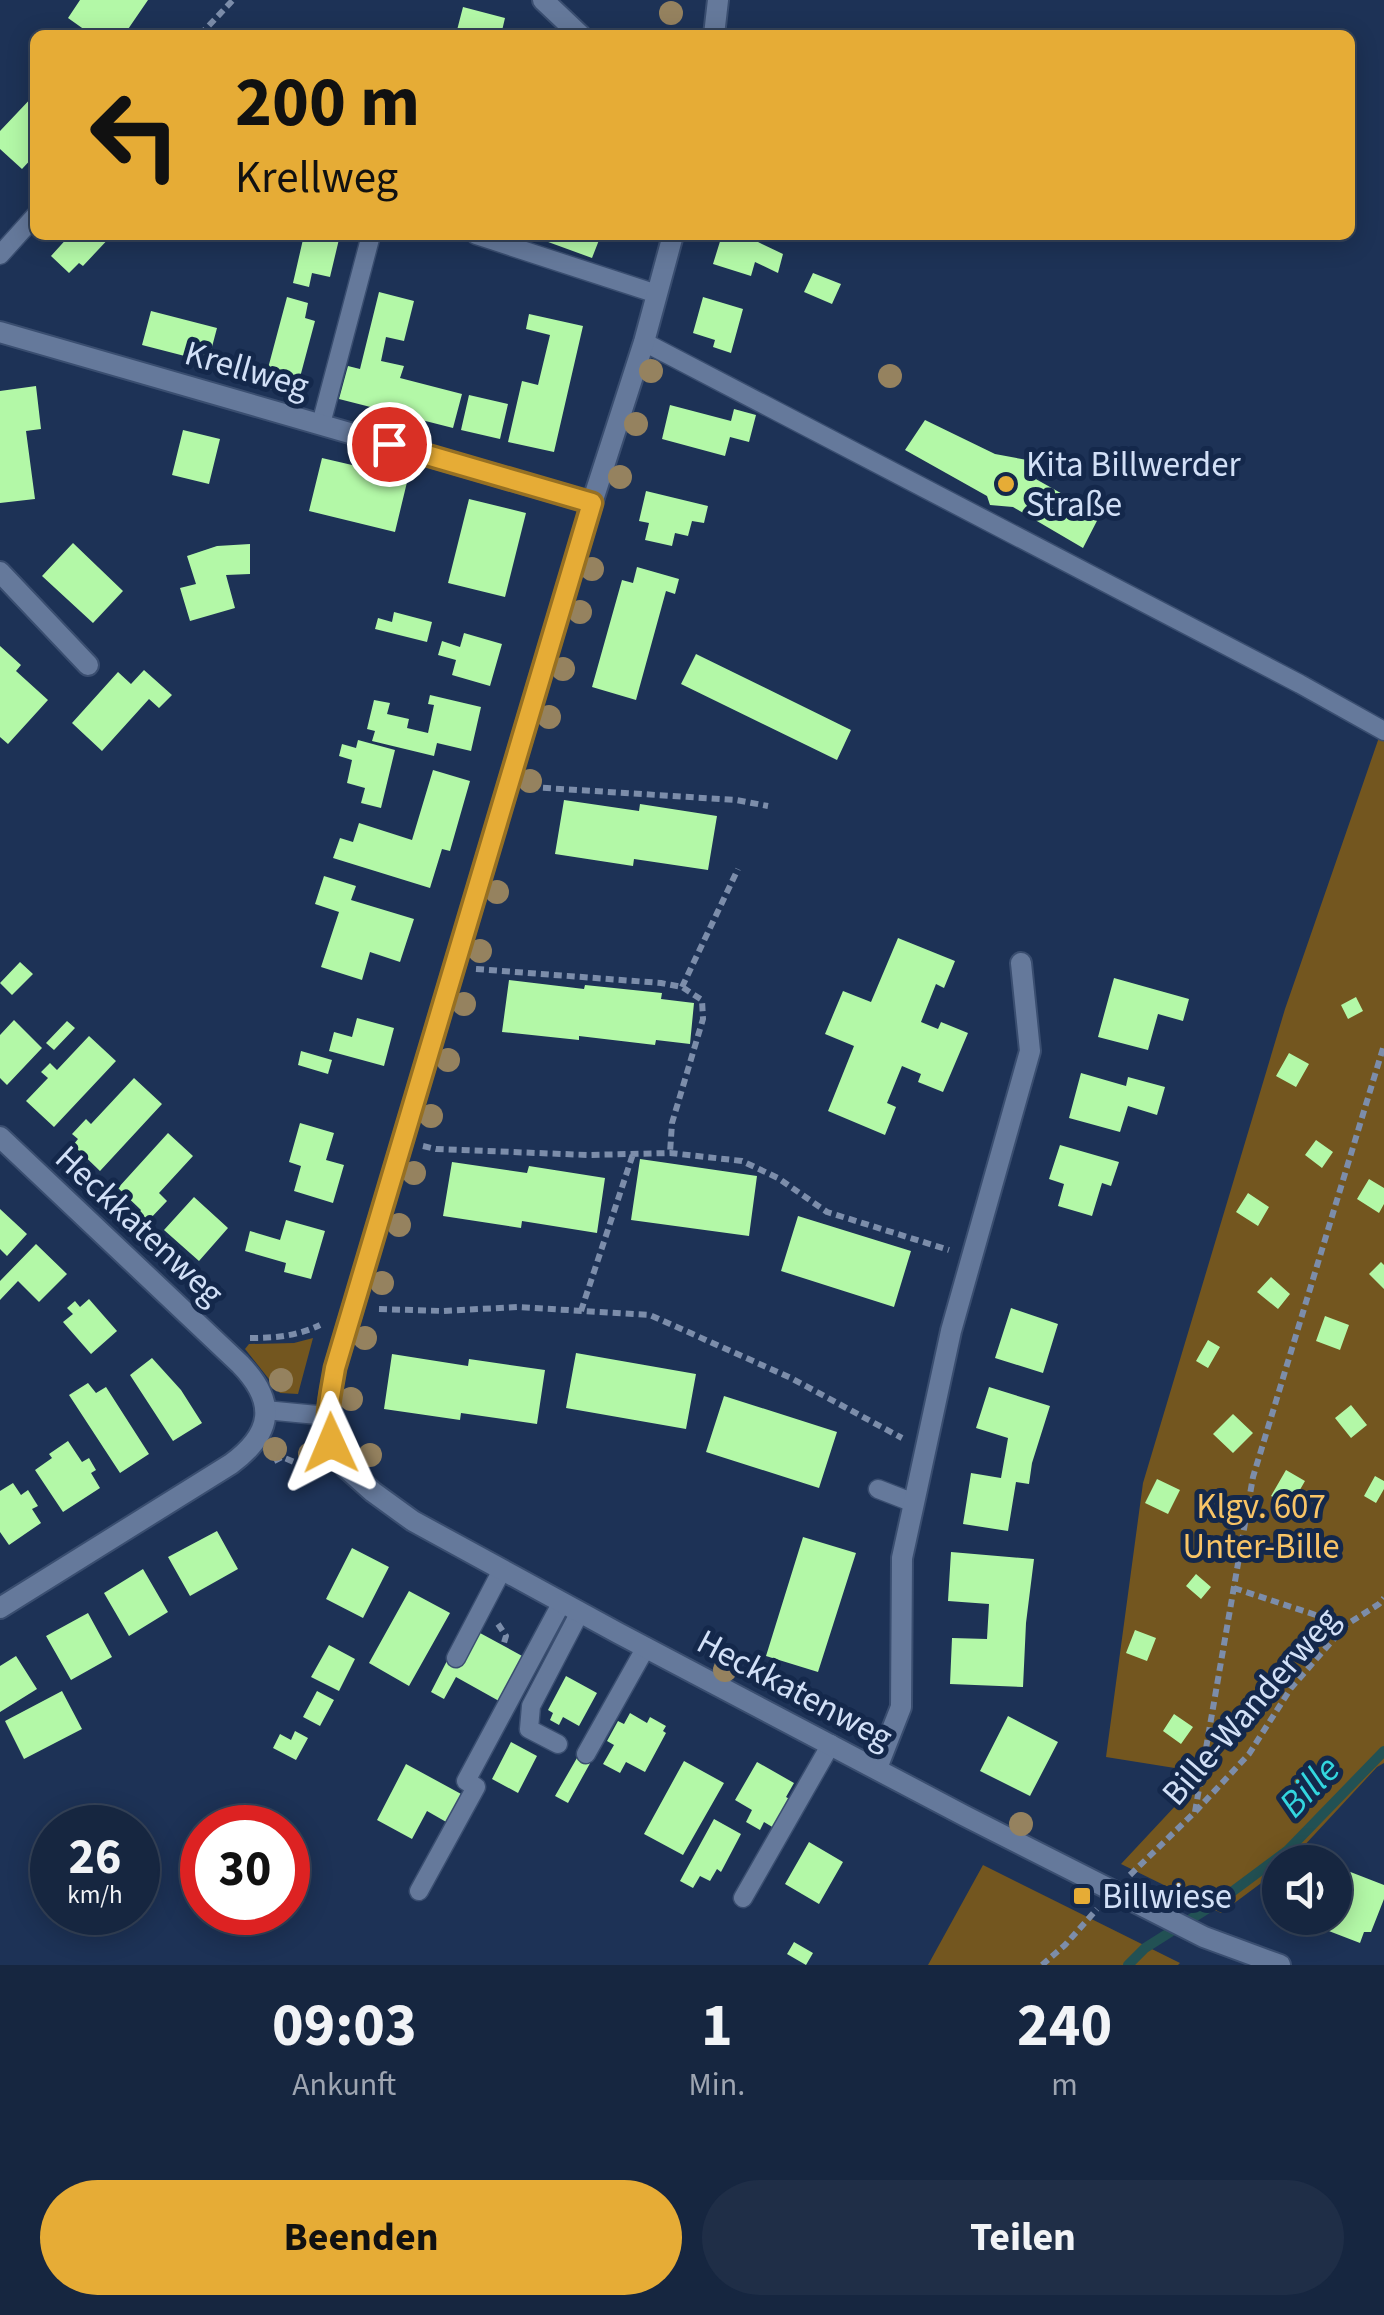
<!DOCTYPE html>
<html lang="de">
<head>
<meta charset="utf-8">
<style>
  :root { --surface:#162640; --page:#1f2e47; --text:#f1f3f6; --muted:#9ea5b1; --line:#354359; --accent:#e6ac36 }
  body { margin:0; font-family:"Source Sans 3",sans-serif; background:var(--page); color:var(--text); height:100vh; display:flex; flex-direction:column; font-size:38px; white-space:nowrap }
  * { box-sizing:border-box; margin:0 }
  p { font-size:32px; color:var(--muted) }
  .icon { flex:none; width:55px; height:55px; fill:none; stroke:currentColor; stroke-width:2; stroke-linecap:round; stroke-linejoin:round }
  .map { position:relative; height:1965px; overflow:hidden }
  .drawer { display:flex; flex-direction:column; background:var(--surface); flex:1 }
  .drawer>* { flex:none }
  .banner { position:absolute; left:30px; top:30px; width:1325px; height:210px; border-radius:15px; box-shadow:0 5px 25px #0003,0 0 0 2px var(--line); background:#e6ac36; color:#111; overflow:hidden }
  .controls { position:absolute; left:1262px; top:1845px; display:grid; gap:20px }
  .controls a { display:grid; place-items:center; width:90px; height:90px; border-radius:50%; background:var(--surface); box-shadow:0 5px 25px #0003,0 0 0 2px var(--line); font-size:50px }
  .speed { position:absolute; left:30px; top:1805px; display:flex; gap:20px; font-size:50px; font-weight:700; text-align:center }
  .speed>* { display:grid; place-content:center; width:130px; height:130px; border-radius:50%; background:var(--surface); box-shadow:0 5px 25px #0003,0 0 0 2px var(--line); line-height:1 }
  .speed small { font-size:25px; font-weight:400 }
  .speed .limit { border:15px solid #d22; background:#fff; color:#111 }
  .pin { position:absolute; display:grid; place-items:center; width:85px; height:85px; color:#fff; margin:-42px; border:5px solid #fff; border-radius:50%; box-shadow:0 2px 10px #0007 }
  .me { position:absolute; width:110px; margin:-55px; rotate:359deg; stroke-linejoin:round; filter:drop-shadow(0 0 8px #0008) }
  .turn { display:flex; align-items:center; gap:35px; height:210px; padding:0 40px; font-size:45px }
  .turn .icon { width:130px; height:130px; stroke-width:2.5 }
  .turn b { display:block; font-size:70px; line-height:85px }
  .eta { display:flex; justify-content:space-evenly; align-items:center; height:170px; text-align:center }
  .eta b { font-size:60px; font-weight:700; line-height:70px }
  .cta { display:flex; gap:20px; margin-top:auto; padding:20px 40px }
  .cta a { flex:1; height:115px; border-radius:60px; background:var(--accent); color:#111; font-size:40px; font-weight:700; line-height:115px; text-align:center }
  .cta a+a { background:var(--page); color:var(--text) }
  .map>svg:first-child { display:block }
  .green { fill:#73561f }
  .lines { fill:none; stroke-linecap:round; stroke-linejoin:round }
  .stream { stroke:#225154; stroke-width:10 }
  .building { fill:#b3f8a7 }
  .lane-casing { stroke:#3a4e70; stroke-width:21 }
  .street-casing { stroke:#3a4e70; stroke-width:24 }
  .path { stroke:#7c8daa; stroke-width:6; stroke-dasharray:8 5; stroke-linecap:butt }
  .lane { stroke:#65799b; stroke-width:18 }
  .street { stroke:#65799b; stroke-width:20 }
  .tree { fill:#95825f }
  .route-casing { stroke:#967023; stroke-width:25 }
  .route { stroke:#e6ac36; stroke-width:18 }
  .poi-dot { fill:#e6ac36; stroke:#14284b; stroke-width:4 }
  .labels { text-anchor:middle; stroke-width:10; stroke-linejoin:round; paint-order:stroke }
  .street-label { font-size:35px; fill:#d2e0f7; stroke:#14284b }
  .poi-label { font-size:35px; fill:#d2e0f7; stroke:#14284b; text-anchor:start }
  .park-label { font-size:35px; fill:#f8c466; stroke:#14284b }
  .water-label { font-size:38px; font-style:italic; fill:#33d6df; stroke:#14284b }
</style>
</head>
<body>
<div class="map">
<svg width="1384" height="1965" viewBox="0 0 1384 1965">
  <rect width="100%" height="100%" fill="#1d3256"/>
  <path class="green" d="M1384 723V1763L1377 1767 1289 1862H1280V1869L1221 1913 1121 1864 1206 1773 1106 1757 1143 1483 1285 1009Z
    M313 1338 298 1394 280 1393 245 1349 249 1344 294 1343Z
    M983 1865 1180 1963 1178 1965H928Z"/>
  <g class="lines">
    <path class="stream" d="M1128 1965 1145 1948 1221 1900 1288 1850 1384 1751"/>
  </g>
  <path class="building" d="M80 0H148L124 35H92L68 18Z
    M463 7 505 18 501 35 456 34Z
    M35 94V155L22 169 0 149V131Z
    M70 235H112L83 266 79 263 69 273 51 256Z
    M304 235H340L330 277 312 273 309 287 293 283Z
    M529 235H601L592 258Z
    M722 235H735L758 242 783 254 778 273 755 262 751 276 713 264Z
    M813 273 841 284 832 304 804 292Z
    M379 292 414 301 404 341 386 337 381 361 404 366 400 378 462 394 453 428 339 399 348 366 360 369Z
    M287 297 308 303 305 318 315 321 295 396 263 387Z
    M703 297 743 309 731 353 713 347 715 340 693 333Z
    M151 311 217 328 208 362 142 345Z
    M529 314 583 326 554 452 508 442 522 381 538 385 550 335 526 329Z
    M36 386 41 429 26 431 35 499 0 503V391Z
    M469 395 508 404 500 439 461 430Z
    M670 405 731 421 734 409 756 415 749 442 730 437 725 456 662 439Z
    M925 420 995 454 1027 460 1025 473 1100 515 1083 548 1013 507 990 505 987 496 905 450Z
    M183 430 220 439 209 484 172 475Z
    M322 458 408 478 395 532 309 511Z
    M646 491 708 506 704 523 692 521 688 536 675 533 672 546 645 540 649 523 639 521Z
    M469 499 526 513 505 597 448 583Z
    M73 543 123 591 93 623 42 576Z
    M250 544V574L226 575 235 608 190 621 180 588 196 584 187 556 217 546Z
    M637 567 679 579 675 594 666 591 636 700 592 687 622 580 633 583Z
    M394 612 432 622 427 642 375 629 378 618 392 622Z
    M464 633 502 644 490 686 452 675 456 660 438 655 442 641 460 647Z
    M0 646 21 665 16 671 48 700 8 744 0 737Z
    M696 654 851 730 837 760 681 684Z
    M144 670 172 695 159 708 149 699 102 751 72 723 118 672 131 684Z
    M430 695 481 707 471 751 437 743 434 756 372 741 375 731 367 729 374 700 390 703 387 714 409 719 407 728 428 733 434 705 428 704Z
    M358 740 395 750 381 808 361 803 365 788 347 783 352 760 339 756 342 744 356 748Z
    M433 770 470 781 450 851 442 849 430 888 333 858 340 838 353 842 359 823 412 840Z
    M564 800 639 811 640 804 717 816 708 870 634 859 633 866 555 854Z
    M324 876 356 886 351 900 414 919 400 962 370 952 362 980 321 967 339 912 315 904Z
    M898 938 955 961 944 988 936 984 921 1022 938 1029 941 1022 968 1033 943 1092 918 1082 921 1074 902 1066 887 1103 896 1107 885 1135 828 1111 854 1046 825 1034 843 991 871 1002Z
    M20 962 33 974 12 995 0 983Z
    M1114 978 1189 999 1183 1021 1158 1014 1148 1050 1098 1037Z
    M509 980 584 989 585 985 662 993 661 999 694 1003 690 1044 656 1040 655 1045 579 1036V1040L502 1032Z
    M1356 997 1363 1011 1348 1019 1341 1005Z
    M357 1018 394 1028 384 1066 329 1051 334 1032 352 1037Z
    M14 1020 42 1048 7 1085 0 1078V1035Z
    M67 1021 75 1028 54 1050 46 1043Z
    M89 1036 116 1061 54 1127 26 1101 48 1078 41 1072 50 1063 57 1070Z
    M301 1051 332 1060 328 1074 298 1065Z
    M1289 1053 1309 1064 1296 1087 1276 1076Z
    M1081 1073 1126 1086 1128 1077 1165 1087 1157 1115 1128 1106 1120 1132 1069 1118Z
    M134 1078 162 1104 100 1171 73 1145 78 1139 72 1134 86 1119 91 1124Z
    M300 1123 334 1133 326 1160 344 1165 333 1203 294 1191 301 1166 289 1162Z
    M168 1133 193 1156 159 1193 167 1201 148 1221 139 1213 141 1210 118 1188Z
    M1316 1140 1333 1152 1322 1168 1305 1155Z
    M1060 1145 1119 1162 1111 1186 1102 1183 1092 1216 1058 1206 1064 1184 1049 1179Z
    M640 1159 757 1176 749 1236 631 1220Z
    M452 1162 527 1173 529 1166 605 1178 597 1233 522 1221 521 1228 443 1216Z
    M1369 1179 1384 1188V1204L1379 1213 1357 1199Z
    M1248 1193 1269 1207 1258 1226 1236 1212Z
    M194 1197 228 1228 199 1261 164 1230Z
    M0 1209 27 1234 7 1256 0 1249Z
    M798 1216 911 1251 894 1307 781 1271Z
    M286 1220 325 1231 311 1279 284 1272 286 1263 245 1251 250 1231 280 1240Z
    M36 1244 67 1274 39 1302 18 1281 0 1300V1281Z
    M1381 1262 1384 1265V1289L1369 1274Z
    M1271 1277 1290 1294 1278 1309 1257 1292Z
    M89 1299 117 1331 91 1354 63 1322 73 1314 67 1308 75 1301 80 1307Z
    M1011 1308 1058 1324 1043 1373 995 1358Z
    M1325 1316 1349 1325 1340 1350 1316 1341Z
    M1208 1340 1220 1347 1208 1368 1196 1361Z
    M576 1353 696 1374 686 1429 566 1408Z
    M392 1354 468 1366 469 1359 545 1370 537 1424 461 1413 460 1420 384 1409Z
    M152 1358 181 1390 202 1423 173 1441 130 1375Z
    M88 1383 96 1393 106 1387 149 1454 120 1473 69 1395Z
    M989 1387 1050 1406 1032 1463 1029 1484 1016 1482 1008 1531 963 1524 971 1473 1001 1478 1008 1438 976 1428Z
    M724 1396 837 1432 819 1488 706 1452Z
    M1351 1405 1367 1425 1351 1438 1335 1418Z
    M1233 1414 1253 1433 1233 1453 1213 1434Z
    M68 1441 82 1462 89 1458 96 1470 91 1473 100 1488 63 1512 35 1470 52 1458 49 1454Z
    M1286 1470 1305 1481 1290 1507 1271 1496Z
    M1375 1476 1384 1481V1489L1376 1503 1364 1496Z
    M1157 1479 1180 1490 1168 1514 1145 1503Z
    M13 1483 21 1495 28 1490 38 1506 32 1509 41 1523 9 1545 0 1532V1491Z
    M217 1531 238 1569 190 1596 168 1557Z
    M803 1537 856 1553 818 1672 766 1656Z
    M352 1548 389 1567 363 1618 326 1599Z
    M951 1552 1034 1559 1026 1623 1023 1687 950 1684 952 1638 987 1639 989 1604 948 1601Z
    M143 1569 168 1612 129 1636 104 1593Z
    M1196 1574 1211 1587 1201 1599 1186 1586Z
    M409 1591 450 1613 409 1686 369 1663Z
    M88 1613 112 1657 71 1680 46 1636Z
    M1135 1630 1156 1638 1147 1661 1126 1653Z
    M480 1633 524 1657 499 1701 456 1677 444 1699 431 1692 450 1655 464 1663Z
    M329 1645 355 1659 339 1691 311 1677Z
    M16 1656 37 1689 0 1712V1666Z
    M566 1676 597 1693 579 1726 563 1717 559 1725 550 1720 553 1713 548 1710Z
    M62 1691 82 1729 24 1759 5 1721Z
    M317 1691 334 1700 320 1726 303 1717Z
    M630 1713 647 1723 650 1717 666 1726 663 1731 666 1733 645 1772 626 1762 620 1773 603 1764 614 1745 607 1741 618 1721 624 1724Z
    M1174 1714 1193 1727 1181 1744 1163 1731Z
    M1008 1716 1058 1742 1030 1796 980 1771Z
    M295 1731 308 1738 296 1760 273 1748 280 1734 291 1740Z
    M511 1742 537 1756 518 1793 492 1779Z
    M581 1751 593 1758 568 1803 555 1796Z
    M684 1761 724 1783 683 1855 644 1834Z
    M757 1762 794 1783 786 1797 793 1801 774 1828 764 1822 760 1830 746 1822 752 1810 735 1800Z
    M406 1764 463 1795 448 1823 427 1811 412 1839 377 1820Z
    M714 1819 741 1834 721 1872 717 1869 710 1881 700 1876 693 1888 680 1881Z
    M809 1842 843 1862 819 1904 785 1884Z
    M1335 1866 1384 1885V1899L1371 1932H1364L1360 1943 1295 1918H1335Z
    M794 1942 813 1953 806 1965 787 1954Z"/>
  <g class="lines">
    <defs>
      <path id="lane" d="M476 235 657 294
        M0 255 35 216
        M644 342 1300 684 1384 731
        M321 424 371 235
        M265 1410 328 1416
        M878 1489 914 1503
        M456 1658 502 1570
        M558 1744 529 1729 531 1706 580 1612
        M586 1754 646 1647
        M419 1891 476 1787 466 1781 562 1602
        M743 1898 831 1744"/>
      <path id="street" d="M543 0 580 35
        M714 35 718 0
        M673 235 644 342 592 503 335 1368 329 1402 328 1432 338 1458 346 1468 373 1492 413 1521 618 1633 965 1816 1204 1937 1280 1965
        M0 332 592 503
        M0 572 88 665
        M0 1137 240 1364C277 1402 273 1433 231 1464L0 1608
        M877 1768 901 1707 902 1558 914 1503 951 1331 1030 1051 1021 963"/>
    </defs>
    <use href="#lane" class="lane-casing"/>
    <use href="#street" class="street-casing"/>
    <path class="path" d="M200 35 233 0
      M530 787 736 800 768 806
      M476 969 661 983 682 987 702 1000 703 1019 672 1123 670 1153
      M682 987 738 869
      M423 1146 436 1149 588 1155 670 1153 742 1161 778 1178 827 1212 949 1250
      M379 1309 443 1311 517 1307 650 1315 791 1378 902 1438
      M581 1311 633 1154
      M250 1338C275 1338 297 1336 320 1325
      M274 1461 282 1457 306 1467H314
      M1234 1588 1346 1625
      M498 1624 506 1636 503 1646
      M1195 1812 1253 1477 1384 1045
      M1130 1875 1195 1812 1249 1754 1291 1688 1346 1625 1379 1604 1384 1598
      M1042 1965 1065 1945 1097 1909"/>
    <use href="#lane" class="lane"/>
    <use href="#street" class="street"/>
  </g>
  <g class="tree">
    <circle cx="671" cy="13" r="12"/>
    <circle cx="651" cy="371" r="12"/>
    <circle cx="890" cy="376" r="12"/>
    <circle cx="636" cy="424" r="12"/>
    <circle cx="620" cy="477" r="12"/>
    <circle cx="592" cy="569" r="12"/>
    <circle cx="580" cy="612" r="12"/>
    <circle cx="563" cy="669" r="12"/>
    <circle cx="549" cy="717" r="12"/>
    <circle cx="530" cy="781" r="12"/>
    <circle cx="497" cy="892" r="12"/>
    <circle cx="480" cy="951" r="12"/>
    <circle cx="464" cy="1004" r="12"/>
    <circle cx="448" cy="1060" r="12"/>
    <circle cx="431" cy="1116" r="12"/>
    <circle cx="414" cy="1173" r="12"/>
    <circle cx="399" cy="1225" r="12"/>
    <circle cx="382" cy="1283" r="12"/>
    <circle cx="365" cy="1338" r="12"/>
    <circle cx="281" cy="1380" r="12"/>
    <circle cx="351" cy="1399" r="12"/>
    <circle cx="275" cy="1449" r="12"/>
    <circle cx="310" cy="1454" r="12"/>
    <circle cx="370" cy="1455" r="12"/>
    <circle cx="725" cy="1670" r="12"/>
    <circle cx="1021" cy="1824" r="12"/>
  </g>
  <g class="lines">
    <defs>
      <path id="route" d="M331 1443C324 1418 331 1393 335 1368L592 503 389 444"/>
    </defs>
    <use href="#route" class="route-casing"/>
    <use href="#route" class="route"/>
  </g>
  <g class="poi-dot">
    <circle cx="1006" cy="484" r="10"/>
    <rect x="1072" y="1886" width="20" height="20" rx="5"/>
  </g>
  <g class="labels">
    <g class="street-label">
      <text transform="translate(247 369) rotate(16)" y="12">Krellweg</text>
      <text transform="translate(140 1225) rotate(43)" y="12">Heckkatenweg</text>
      <text transform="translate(795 1689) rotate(28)" y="12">Heckkatenweg</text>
      <text transform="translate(1250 1706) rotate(-49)" y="12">Bille-Wanderweg</text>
    </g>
    <g class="poi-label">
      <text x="1026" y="476">Kita Billwerder<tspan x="1026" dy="40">Straße</tspan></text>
      <text x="1102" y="1908">Billwiese</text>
    </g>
    <g class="park-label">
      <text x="1261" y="1518">Klgv. 607<tspan x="1261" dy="40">Unter-Bille</tspan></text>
    </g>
    <g class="water-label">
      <text transform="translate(1309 1786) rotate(-46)" y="13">Bille</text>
    </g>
  </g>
</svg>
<div class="controls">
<a><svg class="icon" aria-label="sound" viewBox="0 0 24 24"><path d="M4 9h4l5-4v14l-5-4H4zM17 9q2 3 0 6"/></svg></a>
</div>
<div class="speed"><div>26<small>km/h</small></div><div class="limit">30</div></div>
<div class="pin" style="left:389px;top:444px;background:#d93025"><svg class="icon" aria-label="arrive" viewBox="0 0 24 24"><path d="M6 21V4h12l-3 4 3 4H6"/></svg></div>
<svg class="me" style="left:331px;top:1443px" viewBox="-20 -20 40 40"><path d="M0-17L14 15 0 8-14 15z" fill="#e6ac36" stroke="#fff" stroke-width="4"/></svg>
<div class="banner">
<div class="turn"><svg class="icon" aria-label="left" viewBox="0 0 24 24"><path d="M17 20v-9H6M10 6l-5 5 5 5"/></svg><div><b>200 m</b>Krellweg</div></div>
</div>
</div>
<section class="drawer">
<div class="eta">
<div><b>09:03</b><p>Ankunft</p></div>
<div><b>1</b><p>Min.</p></div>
<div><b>240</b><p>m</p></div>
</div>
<div class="cta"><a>Beenden</a><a>Teilen</a></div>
</section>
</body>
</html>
